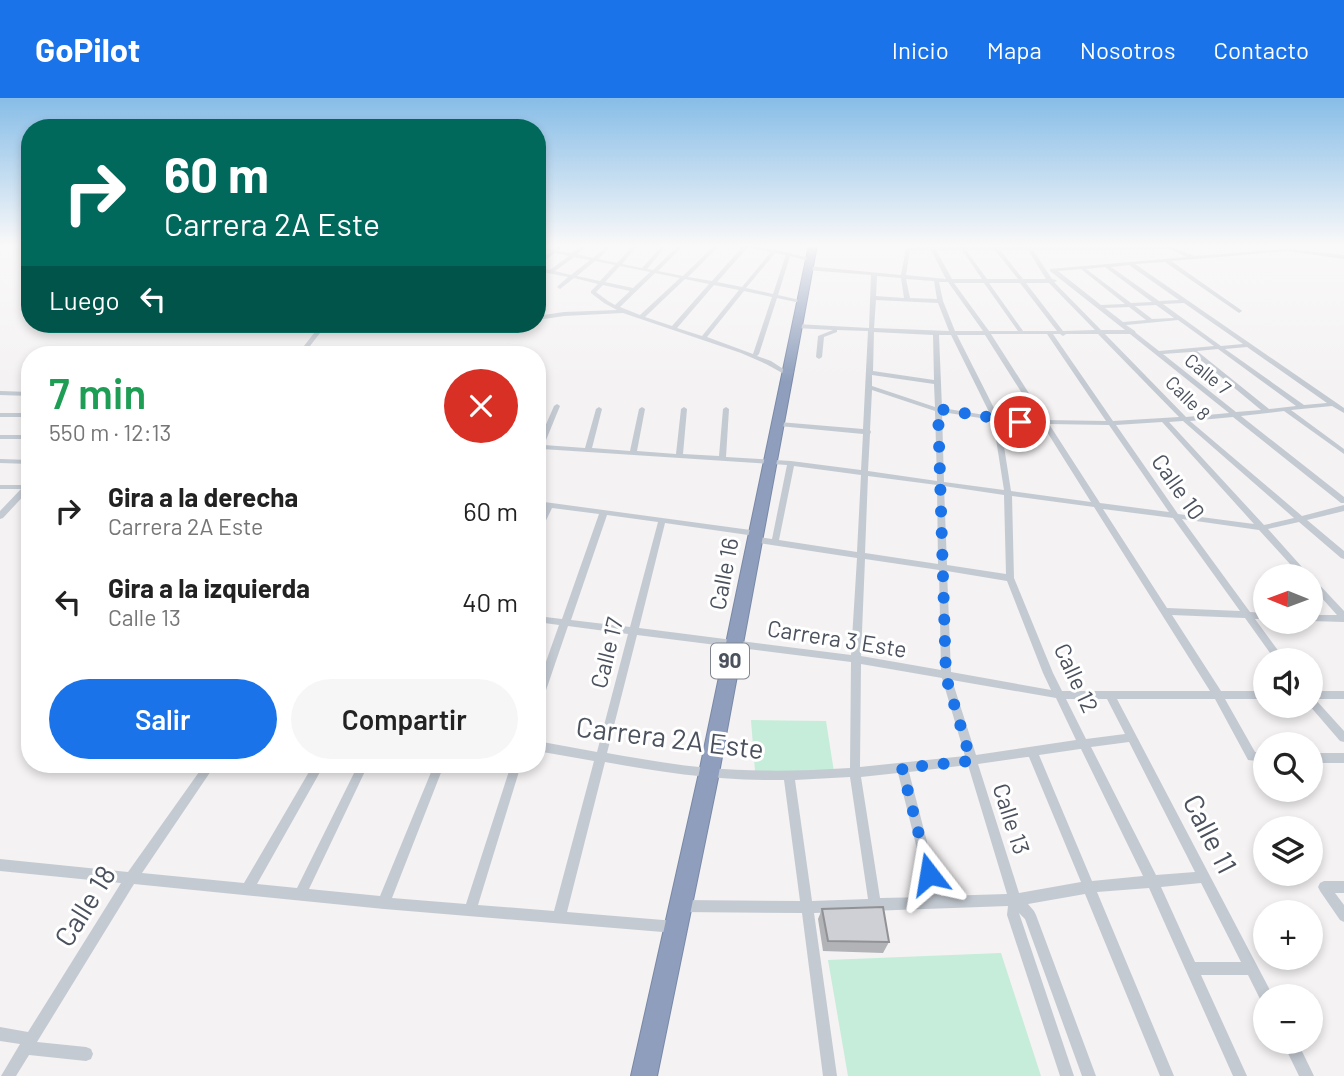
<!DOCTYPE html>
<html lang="es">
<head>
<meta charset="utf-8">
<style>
  :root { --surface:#fff; --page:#f6f6f6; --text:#222; --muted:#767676; --accent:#1a73e8 }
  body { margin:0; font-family:Barlow,sans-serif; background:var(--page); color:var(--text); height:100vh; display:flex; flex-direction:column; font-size:26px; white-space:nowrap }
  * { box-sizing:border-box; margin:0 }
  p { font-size:23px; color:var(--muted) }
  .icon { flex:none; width:38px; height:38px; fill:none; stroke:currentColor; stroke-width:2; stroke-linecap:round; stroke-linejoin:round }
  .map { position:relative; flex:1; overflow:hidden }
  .panel { position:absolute; left:21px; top:248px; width:525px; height:427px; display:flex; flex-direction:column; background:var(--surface); border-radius:28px; box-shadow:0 4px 10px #0003 }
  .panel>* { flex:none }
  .top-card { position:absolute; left:21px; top:21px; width:525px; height:214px; border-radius:28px; box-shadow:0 4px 10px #0003; background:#00695c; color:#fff; overflow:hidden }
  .needle { width:46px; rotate:271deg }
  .buttons { position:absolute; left:1253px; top:466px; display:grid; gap:14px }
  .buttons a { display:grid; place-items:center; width:70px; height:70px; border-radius:50%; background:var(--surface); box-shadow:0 4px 10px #0003; font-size:35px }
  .pin { position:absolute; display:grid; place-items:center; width:60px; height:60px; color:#fff; margin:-30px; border:4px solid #fff; border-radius:50%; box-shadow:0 2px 7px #0007 }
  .me { position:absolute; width:77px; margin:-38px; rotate:346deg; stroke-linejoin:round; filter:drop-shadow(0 0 5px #0008) }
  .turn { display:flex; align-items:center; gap:24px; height:147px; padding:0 28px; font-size:32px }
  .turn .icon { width:91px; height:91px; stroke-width:2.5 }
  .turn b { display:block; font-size:49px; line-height:60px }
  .then { display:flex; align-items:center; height:66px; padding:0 28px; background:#0003; gap:14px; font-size:26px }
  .round { display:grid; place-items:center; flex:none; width:74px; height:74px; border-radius:37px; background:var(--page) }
  .headline { display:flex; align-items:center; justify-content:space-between; height:119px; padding:0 28px }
  h1 { font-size:42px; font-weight:600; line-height:52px; color:#1e9e55 }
  .primary-button { display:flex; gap:14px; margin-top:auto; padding:14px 28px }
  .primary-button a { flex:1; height:80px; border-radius:42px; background:var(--accent); color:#fff; font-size:28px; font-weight:600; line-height:80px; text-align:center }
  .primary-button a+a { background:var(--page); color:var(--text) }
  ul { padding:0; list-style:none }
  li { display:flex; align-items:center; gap:21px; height:91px; padding:0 28px }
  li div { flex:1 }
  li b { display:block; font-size:26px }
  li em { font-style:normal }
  header { display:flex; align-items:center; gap:42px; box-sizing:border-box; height:98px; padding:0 35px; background:var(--accent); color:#fff }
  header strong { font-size:33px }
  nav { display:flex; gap:38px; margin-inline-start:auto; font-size:24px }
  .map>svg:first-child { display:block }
  .green { fill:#c5edda }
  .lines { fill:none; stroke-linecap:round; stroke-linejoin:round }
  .highway-casing { stroke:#7989a7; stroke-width:2 }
  .street { fill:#c4cad2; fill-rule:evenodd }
  .highway { fill:#8e9ebc; fill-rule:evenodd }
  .wall { fill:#b2b3b7 }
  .building { fill:#cfd0d5; stroke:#919295; stroke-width:2 }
  .route { stroke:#1a73e8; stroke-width:12; stroke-dasharray:0 21.6 }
  .labels { text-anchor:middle; stroke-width:6; stroke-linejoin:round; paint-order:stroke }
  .far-street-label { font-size:19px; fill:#4b525e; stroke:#fff }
  .shield { fill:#fff; stroke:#81868e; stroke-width:2 }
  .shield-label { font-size:21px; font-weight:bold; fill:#4b525e }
  .street-label { font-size:23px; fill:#4b525e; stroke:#fff }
  .near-street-label { font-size:28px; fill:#4b525e; stroke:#fff }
</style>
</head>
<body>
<header>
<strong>GoPilot</strong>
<nav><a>Inicio</a><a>Mapa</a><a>Nosotros</a><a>Contacto</a></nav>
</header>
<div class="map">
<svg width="1344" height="978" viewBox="0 0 1344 978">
  <rect width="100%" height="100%" fill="#f4f2f2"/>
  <path class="green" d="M751 622 826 623 834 674 755 673Z
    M1001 855 1041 978H848L828 862Z"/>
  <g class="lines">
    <defs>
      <path id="highway" d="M809 147H817L719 675 657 978H631L699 675Z"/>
    </defs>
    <use href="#highway" class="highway-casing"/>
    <path class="street" d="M559 147H564L558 153 572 155 583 147H588L577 156 593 160 608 147H613L598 161 617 165 634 147H638L622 166 642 170 663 147H667L647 171 653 172 679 147H684L658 173 683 178 715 147H720L688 179 712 183 743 148V147H750L773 152 775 151C779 152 784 156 789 154L791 156 811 160V162L809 163 790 158 778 197 804 203 801 205 777 200 759 256 757 258 771 263 791 276 786 277 766 266 741 255 623 215 564 218 537 222V218L564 214 617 212 604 205 591 195V193L598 186 574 180 560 191 557 189 558 188 568 179 537 173V170L550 172 569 158 555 155 537 168V164L550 154 537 152V149L553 152ZM748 149 771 154 742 189 717 184ZM775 155 786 157 773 196 746 190ZM574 159 590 162 571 177 555 173ZM595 163 615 167 600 183 577 178ZM620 168 650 174 633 190 605 184ZM655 175 680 180 640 217 620 209ZM685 181 709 186 672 228 645 219ZM603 187 630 193 615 207 608 203 596 194ZM714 187 739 192 702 238 677 230ZM744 193 772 199 753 256 707 239Z
      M929 147H933L935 149H959V148L960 147 964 149H993L995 148 998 149H1026L1025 147H1029L1031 149H1171L1195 158 1288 151 1344 157V161L1288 153 1171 163 1241 212 1242 213 1239 215 1165 164 1135 166 1344 310V315L1332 308 1291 312 1344 351V356L1284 313 1241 318 1344 399V405H1341L1233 319 1190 323 1302 418 1344 407V413L1307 422 1344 453V461L1341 460 1299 424 1268 431 1310 478H1301L1259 432 1182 421 1250 514 1265 515V521H1255L1285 562H1275L1245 520 1172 517 1221 593H1265V601H1225L1255 654H1265V664L1248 662 1215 601H1117L1273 898H1265V904L1261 903 1248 877H1201L1247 978H1233L1149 790 1097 794 1174 978H1160L1085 796 1028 806 1034 813 1036 817 1096 978H1082L1025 821 1019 815 1074 978H1060L1007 817 1008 808 814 815 837 978H823L802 815 681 814 677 812 675 808 677 804 681 802 800 803 784 682C723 683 664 675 605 664L567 814 675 823 679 825 681 829 679 833 675 835 384 811 134 786 37 944 86 949 91 951 93 956 91 961 86 963 29 957 16 978H1L20 946 0 943V929L28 934 121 785 0 773V761L128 774 204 667H215L142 775 244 785 313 667H324L257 786 297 790 358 667H368L309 791 380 798 434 667H444L392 800 466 806 511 667H521L478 807 554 813 594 663 537 653V643L597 654 628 536 568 528 542 604 541 607 537 608V589L559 527 537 524V518L562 521 599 416 552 410 541 433 537 436V424L544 409 537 408V403L758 433 759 435 755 438 665 425 639 530 851 557 857 460 753 444 749 441 753 438 772 441 787 367 542 351 539 353H537V347L554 308 557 306 560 308 544 347 585 350 596 311 599 309 602 311 592 350 630 353 639 311 642 309 645 311 637 353 676 356 681 311 684 309 687 311 683 356 719 358 723 311 726 309 729 311 726 359 791 363 861 372 863 336 779 328 776 326 779 324 863 331 868 233 837 232V234L824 239 822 259 819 261 816 259 818 238 833 232 796 230 793 228 796 226 869 230 871 177 807 172 804 170 807 168 901 177 906 150 930 149ZM1170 151 1187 159 1050 171V173L1125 232H1101L1054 184 1057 183 1056 182 1052 181 1033 152ZM910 152H931L946 181 906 177ZM936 152H962L982 181H952ZM966 152H995L1018 181H987ZM1000 152H1028L1046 181H1023ZM1129 167 1179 202 1159 203 1111 169ZM1105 169 1152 204 1131 205 1086 171ZM1081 171 1125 206 1101 207 1058 173ZM877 178 901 180 904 200 876 198ZM906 181 934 183 937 201 910 200ZM939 184H948L983 233H955L943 203ZM954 185H984L1018 233H989ZM989 185H1020L1057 233H1023ZM1026 185H1049L1095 232 1063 233ZM876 202 938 205 949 233 874 230ZM1184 205 1243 246 1221 248 1163 206ZM1156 207 1174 220 1152 221 1135 208ZM1129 209 1146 222 1123 224 1105 210ZM1178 222 1214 248 1159 253 1136 235 1135 233 1126 227ZM874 234 933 237 934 282 873 273ZM991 236H1047L1106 323 1046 322ZM1053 236H1060L1063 238 1066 236H1098L1179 319 1113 323ZM1105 236H1130L1229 315 1186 319ZM939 237H951L991 318 942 310ZM957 237H985L1039 322 998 318ZM1247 249 1327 305 1304 307 1225 251ZM1218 251 1296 308 1269 311 1197 253ZM1191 254 1261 312 1236 314 1163 256ZM872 277 934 286 935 309 872 288ZM872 292 935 313 937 383 868 373 870 336 871 334 870 332ZM942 314 993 322 1004 392 944 384ZM1000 323 1042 326 1091 404 1011 393ZM1182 323H1183L1294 420 1264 427 1169 324ZM1162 324 1163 325 1254 426 1178 416 1116 327ZM1049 326 1109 327 1169 414 1100 405ZM794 368 861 377 857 454 779 442ZM868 378 937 387 938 466 865 455ZM944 388 1004 397 1006 476 947 467ZM1012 398 1094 409 1210 593H1062L1053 575 1014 480ZM1103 411 1173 420 1240 513 1167 510ZM607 417 658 424 630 529 571 522ZM865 461 939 472 941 572 861 558ZM947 473 1007 483 1043 575 1051 592 951 574ZM637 537 851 564 850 670C803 673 756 674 709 670 675 667 641 661 607 655ZM861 566 942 580 965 658 860 669ZM952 582 1056 600 1076 642 976 657ZM1066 601H1107L1125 636 1086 641ZM1129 644 1195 774 1156 777 1091 649ZM1080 651H1081L1143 778 1092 783 1039 657ZM1027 659H1029L1081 784 1019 795 978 666ZM968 667 1007 796 941 798 909 674ZM898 675 929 799 880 800 861 679ZM850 679 868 801 812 803 795 682ZM1201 785 1241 864H1195L1161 789Z
      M321 226H327L303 257H297Z
      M0 293 30 294V298L0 297Z
      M0 315H30V319H0Z
      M0 337H30V341H0Z
      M0 361 30 362V366L0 365Z
      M27 384H30V391L3 420 0 421V413L21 391H0V387H25Z
      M1311 480 1314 481 1344 513V524L1311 523V517H1337L1311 488Z
      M1311 593H1344V601H1315L1344 633V644L1340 643 1309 607H1311Z
      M1311 655H1344V665H1311Z
      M1324 783H1344V795H1335L1344 807V824L1340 822 1320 793 1318 789 1320 785Z
      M1282 943H1297L1314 978H1299Z"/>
    <use href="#highway" class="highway"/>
  </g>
  <path class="wall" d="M822 811 889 844 883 855 823 853 818 821Z"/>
  <path class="building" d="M883 809 889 844 828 843 822 811Z"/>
  <linearGradient id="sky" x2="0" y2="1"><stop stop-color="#87bde7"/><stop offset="0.52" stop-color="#faf9f9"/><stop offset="1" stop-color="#faf9f9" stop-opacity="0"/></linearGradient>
  <rect width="1344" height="284" fill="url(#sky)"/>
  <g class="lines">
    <path class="route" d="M929 776 902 670 971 663 946 579 938 311 1020 324"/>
  </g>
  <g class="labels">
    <g class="far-street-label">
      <text transform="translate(1208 276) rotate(39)" y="7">Calle 7</text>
      <text transform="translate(1188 300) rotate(45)" y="7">Calle 8</text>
    </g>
    <rect class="shield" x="711" y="545.5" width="38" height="35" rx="5"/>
    <g class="shield-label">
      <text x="730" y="570">90</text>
    </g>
    <g class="street-label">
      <text transform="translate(1178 389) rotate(55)" y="8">Calle 10</text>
      <text transform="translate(724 476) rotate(-79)" y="8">Calle 16</text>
      <text transform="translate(837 541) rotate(9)" y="8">Carrera 3 Este</text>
      <text transform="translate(607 555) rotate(-76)" y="8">Calle 17</text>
      <text transform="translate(1076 580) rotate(65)" y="8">Calle 12</text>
      <text transform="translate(1011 721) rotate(72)" y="8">Calle 13</text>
    </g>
    <g class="near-street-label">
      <text transform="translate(670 640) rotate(7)" y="10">Carrera 2A Este</text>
      <text transform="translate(1210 736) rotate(63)" y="10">Calle 11</text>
      <text transform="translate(85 808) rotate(-58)" y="10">Calle 18</text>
    </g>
  </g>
</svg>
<div class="buttons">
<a><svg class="needle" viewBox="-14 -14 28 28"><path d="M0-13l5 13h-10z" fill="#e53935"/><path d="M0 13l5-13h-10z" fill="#767676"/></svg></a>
<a><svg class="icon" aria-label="sound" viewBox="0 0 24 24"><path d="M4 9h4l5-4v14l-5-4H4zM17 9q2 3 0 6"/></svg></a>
<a><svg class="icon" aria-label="search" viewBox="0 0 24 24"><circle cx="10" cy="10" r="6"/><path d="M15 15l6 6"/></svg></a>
<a><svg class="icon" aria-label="layers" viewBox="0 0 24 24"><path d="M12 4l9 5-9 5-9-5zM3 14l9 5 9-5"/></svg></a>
<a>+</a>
<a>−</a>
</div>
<div class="pin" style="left:1020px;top:324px;background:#d93025"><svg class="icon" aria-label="arrive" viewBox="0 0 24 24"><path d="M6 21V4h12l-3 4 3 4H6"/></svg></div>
<svg class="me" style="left:929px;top:776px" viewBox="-20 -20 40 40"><path d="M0-17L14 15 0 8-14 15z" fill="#1a73e8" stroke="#fff" stroke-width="4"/></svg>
<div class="top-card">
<div class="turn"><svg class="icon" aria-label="right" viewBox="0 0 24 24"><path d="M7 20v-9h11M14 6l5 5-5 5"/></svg><div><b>60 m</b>Carrera 2A Este</div></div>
<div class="then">Luego<svg class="icon" aria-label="left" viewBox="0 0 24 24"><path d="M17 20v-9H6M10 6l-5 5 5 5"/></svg></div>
</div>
<section class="panel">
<div class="headline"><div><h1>7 min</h1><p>550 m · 12:13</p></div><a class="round" style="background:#d93025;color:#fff"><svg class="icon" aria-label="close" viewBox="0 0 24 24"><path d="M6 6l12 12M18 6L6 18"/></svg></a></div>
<ul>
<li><svg class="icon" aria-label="right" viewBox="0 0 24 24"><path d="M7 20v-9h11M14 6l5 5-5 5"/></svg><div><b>Gira a la derecha</b><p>Carrera 2A Este</p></div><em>60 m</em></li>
<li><svg class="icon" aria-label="left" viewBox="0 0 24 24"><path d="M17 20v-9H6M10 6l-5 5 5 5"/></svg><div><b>Gira a la izquierda</b><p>Calle 13</p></div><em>40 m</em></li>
</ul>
<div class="primary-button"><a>Salir</a><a>Compartir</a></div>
</section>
</div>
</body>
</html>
